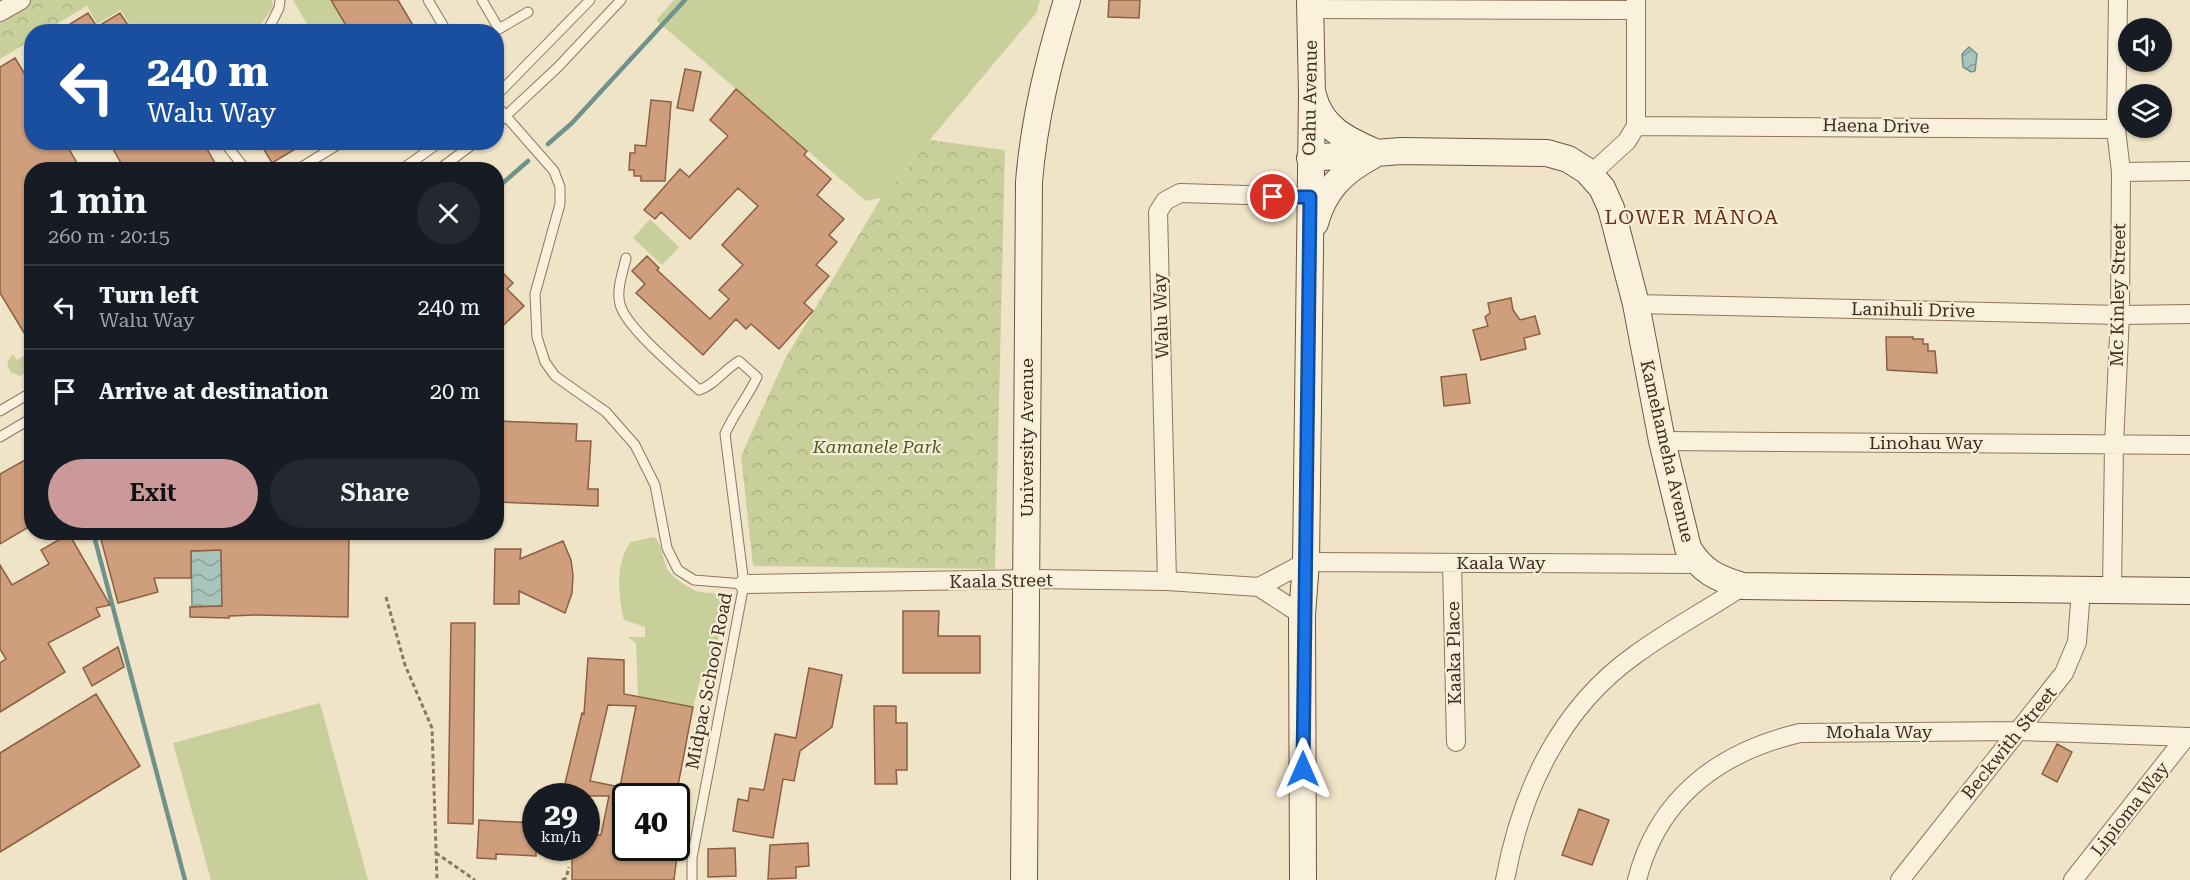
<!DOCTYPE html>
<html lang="en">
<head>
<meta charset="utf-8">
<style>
  :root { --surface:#171b24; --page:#242831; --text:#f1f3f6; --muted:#9ea1a6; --line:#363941; --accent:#cc999b }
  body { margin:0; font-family:"Roboto Serif",serif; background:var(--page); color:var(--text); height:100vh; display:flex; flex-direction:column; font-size:22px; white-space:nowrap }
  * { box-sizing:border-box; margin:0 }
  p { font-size:20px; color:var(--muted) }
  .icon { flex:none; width:33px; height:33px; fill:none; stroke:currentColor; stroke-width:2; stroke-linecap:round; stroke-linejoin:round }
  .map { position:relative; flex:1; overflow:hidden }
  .side { position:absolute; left:24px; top:162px; width:480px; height:378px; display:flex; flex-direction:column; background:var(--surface); border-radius:24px; box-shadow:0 2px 4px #0004 }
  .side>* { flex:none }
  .guide { position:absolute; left:24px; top:24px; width:480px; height:126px; border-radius:24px; box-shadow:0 2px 4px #0004; background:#1a4fa0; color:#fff; overflow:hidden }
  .tools { position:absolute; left:2118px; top:18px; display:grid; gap:12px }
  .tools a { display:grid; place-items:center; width:54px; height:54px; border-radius:50%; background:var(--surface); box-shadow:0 2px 4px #0004; font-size:30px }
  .speed { position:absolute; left:522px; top:783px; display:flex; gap:12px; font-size:30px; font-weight:700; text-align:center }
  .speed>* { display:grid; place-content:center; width:78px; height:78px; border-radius:50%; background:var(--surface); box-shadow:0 2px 4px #0004; line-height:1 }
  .speed small { font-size:15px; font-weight:400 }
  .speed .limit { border:3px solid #111; border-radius:9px; background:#fff; color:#111 }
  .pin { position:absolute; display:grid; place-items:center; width:51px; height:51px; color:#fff; margin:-26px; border:3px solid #fff; border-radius:50%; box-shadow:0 2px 6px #0007 }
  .me { position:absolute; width:66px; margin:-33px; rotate:0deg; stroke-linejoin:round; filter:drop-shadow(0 0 4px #0008) }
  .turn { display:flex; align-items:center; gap:21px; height:126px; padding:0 24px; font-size:27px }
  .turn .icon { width:78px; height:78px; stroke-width:2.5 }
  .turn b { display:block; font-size:42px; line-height:51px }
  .round { display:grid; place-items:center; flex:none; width:63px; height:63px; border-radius:32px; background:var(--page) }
  .overview { display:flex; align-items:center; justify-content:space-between; height:102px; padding:0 24px }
  h1 { font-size:36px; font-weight:600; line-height:45px }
  .button { display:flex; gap:12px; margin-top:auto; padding:12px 24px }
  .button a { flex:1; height:69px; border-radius:36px; background:var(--accent); color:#111; font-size:24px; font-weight:600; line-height:69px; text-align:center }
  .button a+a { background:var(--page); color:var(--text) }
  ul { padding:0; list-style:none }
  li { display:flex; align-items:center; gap:18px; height:84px; padding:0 24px; border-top:2px solid var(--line) }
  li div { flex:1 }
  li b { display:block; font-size:22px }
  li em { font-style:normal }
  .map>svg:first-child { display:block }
  .grass { fill:#c9cf9b }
  .park { fill:url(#park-crowns) }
  .water { fill:url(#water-waves); stroke:#6f938a; stroke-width:1.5 }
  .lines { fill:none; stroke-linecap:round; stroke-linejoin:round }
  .stream { stroke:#6f938a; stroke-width:4.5 }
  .building { fill:#cf9f7d; stroke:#8d5f41; stroke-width:1.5; fill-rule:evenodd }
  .lane-casing { stroke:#8d765c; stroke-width:11 }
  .street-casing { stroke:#8d765c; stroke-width:20 }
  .secondary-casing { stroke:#6f573f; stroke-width:28 }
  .path { stroke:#8d765c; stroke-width:3; stroke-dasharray:4.5 3; stroke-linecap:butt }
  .lane { stroke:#faf1dc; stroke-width:9 }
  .street { stroke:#faf1dc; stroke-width:18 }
  .secondary { stroke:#faf1dc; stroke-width:26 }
  .route-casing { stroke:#114b97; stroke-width:15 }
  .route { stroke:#1a73e8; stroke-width:10 }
  .labels { text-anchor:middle; stroke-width:4.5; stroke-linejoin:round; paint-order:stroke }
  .street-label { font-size:18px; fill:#3d2e20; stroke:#f7eed8 }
  .park-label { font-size:18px; font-style:italic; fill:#4d5a26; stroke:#f7eed8 }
  .neighbourhood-label { font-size:20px; letter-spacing:1.5px; fill:#6b2e1e; stroke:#f7eed8 }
</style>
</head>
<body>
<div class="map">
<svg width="2190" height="880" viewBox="0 0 2190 880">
  <defs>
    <pattern id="park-crowns" width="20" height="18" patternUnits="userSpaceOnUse" patternTransform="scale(1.5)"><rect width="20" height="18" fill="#c9cf9b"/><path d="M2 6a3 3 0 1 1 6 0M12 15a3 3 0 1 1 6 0" fill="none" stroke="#aeb285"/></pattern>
    <pattern id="water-waves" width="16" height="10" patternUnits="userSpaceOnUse" patternTransform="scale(1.5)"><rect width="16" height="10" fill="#a9c4bc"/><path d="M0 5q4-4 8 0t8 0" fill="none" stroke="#8ba098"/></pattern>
  </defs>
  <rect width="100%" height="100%" fill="#f0e4c8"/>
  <path class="grass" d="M97 0H272L273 7 256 31 134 32 121 10 97 24 87 6Z
    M293 0H331L350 30 311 31Z
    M674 0H1040L1037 12 881 198 866 201 656 20Z
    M650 219 679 247 662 265 633 238Z
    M31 352V369L20 376 10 372 7 362 13 354 17 360Z
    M654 537C665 546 661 565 672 575 677 580 693 591 700 592 712 594 715 590 725 601L712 669 700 681 693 707 638 696 636 643 627 637H645V627L624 620C618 596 615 561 631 542Z
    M320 703 368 880H211L173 743Z"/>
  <path class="park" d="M0 0H97L45 31 32 32 31 40 0 59Z
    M930 140 1005 150 995 569 753 566 741 456 785 359 881 198Z"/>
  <path class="water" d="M1969 47 1977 54 1975 71 1971 72 1963 67 1962 54Z
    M221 550 222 606 192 607 191 551Z"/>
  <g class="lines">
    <path class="stream" d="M548 144 572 123 685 0
      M496 189 528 161
      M93 532 185 880"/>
  </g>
  <path class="building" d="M331 0H398L417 32H350Z
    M1109 0H1140L1139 18 1108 17Z
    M88 13 97 27 120 13 128 25 118 32H57Z
    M15 58 32 86V142H65L81 170H32V346L0 293V67Z
    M685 69 701 72 693 111 677 108Z
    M736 89 807 151 804 155 831 179 817 195 844 219 829 235 837 242 816 265 829 276 804 303 813 311 779 349 751 324 746 329 736 319 703 355 636 293 645 284 632 271 647 256 659 268 657 270 710 319 729 299 719 290 743 265 722 245 758 206 738 188 690 239 661 212 655 219 644 210 680 169 689 177 728 136 710 120Z
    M651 100 671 102 665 181H641V176H634V170H629L630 153H635V145L646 146Z
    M109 142H203L219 170H125Z
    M271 142H307L272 163 263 148Z
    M496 266 513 283 507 289 524 306 496 332Z
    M1511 298 1513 310 1520 320 1535 316 1540 334 1524 338 1526 349 1481 360 1473 330 1488 326 1485 317 1490 313 1488 303Z
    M1886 337H1913V339H1923V344H1928V351H1935L1937 373 1887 370Z
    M1466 374 1470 403 1444 406 1441 377Z
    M496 421 577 424 576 441H591L588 489H598V506L496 502Z
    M32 456V525L0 544V474Z
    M99 532H349L348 617 255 615 229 616V618L190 617V607L222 606 221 550 191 551V578H154L158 592 118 603Z
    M69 534 110 605 96 608 100 616 48 643 65 672 0 712V663L6 659 0 649V565L12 585 49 564 41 550Z
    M563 541 571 560 573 575 572 593 565 613 519 591V604H494L495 549H521L520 559Z
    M903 611H939L938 636H980V673H903Z
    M451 623H475L473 824 448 823Z
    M118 647 124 667 92 686 83 668Z
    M588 658 624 660V694L693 707 676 796H626V848H678L674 880H572V848H586V835H601L609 796H562L582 713 584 714ZM608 705 636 706 620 787 590 781Z
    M809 668 842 675 832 727 800 751 794 781 783 779 773 838 733 831 738 799 748 801 750 788 764 790 775 734 796 738Z
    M96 694 140 766 0 852V753Z
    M874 706H896V723H907V770H896L897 784H875Z
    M2057 744 2072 752 2057 782 2042 774Z
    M1579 809 1609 820 1592 865 1562 855Z
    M479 820 536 823V856L496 854V859L477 858Z
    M808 843 809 866 796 867V878L768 879 770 845Z
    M735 848 736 876 708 877V849Z"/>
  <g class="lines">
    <defs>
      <path id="lane" d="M428 0 447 32
        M482 0 499 29 528 12
        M267 32 279 8 280 0
        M496 96 590 0
        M496 105 554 171 560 187V204L535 294 537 337 545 362 555 376 606 412 635 445 655 485 667 548 678 570 694 580 744 584
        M496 125 558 67 621 0
        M224 142 246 170
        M297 170 342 142
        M401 170 440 142
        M438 170 476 142
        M626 258C623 272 616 290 620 304 625 327 680 372 699 390 713 386 724 370 739 361L757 377C748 397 734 413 725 434L744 584 692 858V880
        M0 411 32 392
        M0 437 32 418"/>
      <path id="street" d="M1310 9 1636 10
        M0 12 21 0
        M1636 126 2116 129
        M2121 172 2190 171
        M1591 174 1627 141 1636 126V0
        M1636 304 2120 315 2190 314
        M1662 441 2190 445
        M1452 563 1456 742
        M1167 581 1158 212 1165 201 1180 193 1310 197
        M744 584 1036 579 1167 581 1259 587 1306 562 1696 564
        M1259 587 1302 615
        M2112 590 2114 444 2120 315 2121 172 2116 129 2118 0
        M1505 880C1521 792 1560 708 1635 655 1669 630 1707 610 1743 586
        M1637 880C1658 797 1720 752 1800 733L2018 731 2190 737
        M1900 880 2064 673 2077 642 2081 590
        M2073 880 2186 737"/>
      <path id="secondary" d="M1313 95C1321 128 1347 140 1375 152
        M1310 158 1401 151 1547 153 1568 159 1587 171 1602 188 1611 208 1636 304 1662 441 1688 548C1701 571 1718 579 1743 586L2190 591
        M1315 223C1324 190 1342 172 1372 156
        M1024 880 1029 182C1034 119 1049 60 1067 0
        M1303 880 1302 615 1306 562 1312 95 1310 0"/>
    </defs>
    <use href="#lane" class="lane-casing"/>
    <use href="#street" class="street-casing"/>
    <use href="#secondary" class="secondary-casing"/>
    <path class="path" d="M386 597 405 665 432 728 437 880
      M436 853 475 880
      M562 880 566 878 569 867"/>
    <use href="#lane" class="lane"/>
    <use href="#street" class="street"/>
    <use href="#secondary" class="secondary"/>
  </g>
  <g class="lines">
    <defs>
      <path id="route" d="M1273 197H1310L1303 769"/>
    </defs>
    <use href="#route" class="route-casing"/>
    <use href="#route" class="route"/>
  </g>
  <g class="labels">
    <g class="street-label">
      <text transform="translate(1310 98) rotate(-89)" y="6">Oahu Avenue</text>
      <text transform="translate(1876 126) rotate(1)" y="6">Haena Drive</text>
      <text transform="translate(2118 295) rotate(-89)" y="6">Mc Kinley Street</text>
      <text transform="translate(1913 310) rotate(1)" y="6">Lanihuli Drive</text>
      <text transform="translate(1161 316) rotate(-92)" y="6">Walu Way</text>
      <text transform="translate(1027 438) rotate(-90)" y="6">University Avenue</text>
      <text x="1926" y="449">Linohau Way</text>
      <text transform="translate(1667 451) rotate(77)" y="6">Kamehameha Avenue</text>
      <text x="1501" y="569">Kaala Way</text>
      <text transform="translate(1001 581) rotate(-1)" y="6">Kaala Street</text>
      <text transform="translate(1454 653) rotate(-91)" y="6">Kaaka Place</text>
      <text transform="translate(709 681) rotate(-79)" y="6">Midpac School Road</text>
      <text x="1879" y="738">Mohala Way</text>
      <text transform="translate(2009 743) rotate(-51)" y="6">Beckwith Street</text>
      <text transform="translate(2130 809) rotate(-52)" y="6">Lipioma Way</text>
    </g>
    <g class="park-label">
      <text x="877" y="453">Kamanele Park</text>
    </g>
    <g class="neighbourhood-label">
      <text x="1692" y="224">LOWER MĀNOA</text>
    </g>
  </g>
</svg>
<div class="tools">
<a><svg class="icon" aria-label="sound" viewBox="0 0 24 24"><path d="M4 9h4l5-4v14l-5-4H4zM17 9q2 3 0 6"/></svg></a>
<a><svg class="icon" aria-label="layers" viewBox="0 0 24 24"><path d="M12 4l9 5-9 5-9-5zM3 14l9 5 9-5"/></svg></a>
</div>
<div class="speed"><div>29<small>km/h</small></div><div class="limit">40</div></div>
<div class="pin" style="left:1273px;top:197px;background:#d93025"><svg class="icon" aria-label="arrive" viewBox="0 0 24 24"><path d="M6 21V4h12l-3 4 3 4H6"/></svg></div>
<svg class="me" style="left:1303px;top:769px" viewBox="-20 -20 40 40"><path d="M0-17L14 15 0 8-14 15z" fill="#1a73e8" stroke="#fff" stroke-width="4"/></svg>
<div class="guide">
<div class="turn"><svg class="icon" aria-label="left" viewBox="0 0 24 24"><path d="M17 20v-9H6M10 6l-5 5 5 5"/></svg><div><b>240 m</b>Walu Way</div></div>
</div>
<section class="side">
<div class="overview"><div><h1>1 min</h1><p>260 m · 20:15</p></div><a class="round"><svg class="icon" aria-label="close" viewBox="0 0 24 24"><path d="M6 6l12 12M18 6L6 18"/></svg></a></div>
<ul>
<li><svg class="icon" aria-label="left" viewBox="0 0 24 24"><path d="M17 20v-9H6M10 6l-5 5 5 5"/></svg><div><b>Turn left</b><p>Walu Way</p></div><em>240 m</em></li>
<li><svg class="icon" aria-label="arrive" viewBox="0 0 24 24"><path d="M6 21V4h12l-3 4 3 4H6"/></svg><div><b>Arrive at destination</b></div><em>20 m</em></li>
</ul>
<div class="button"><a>Exit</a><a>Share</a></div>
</section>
</div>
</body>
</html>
